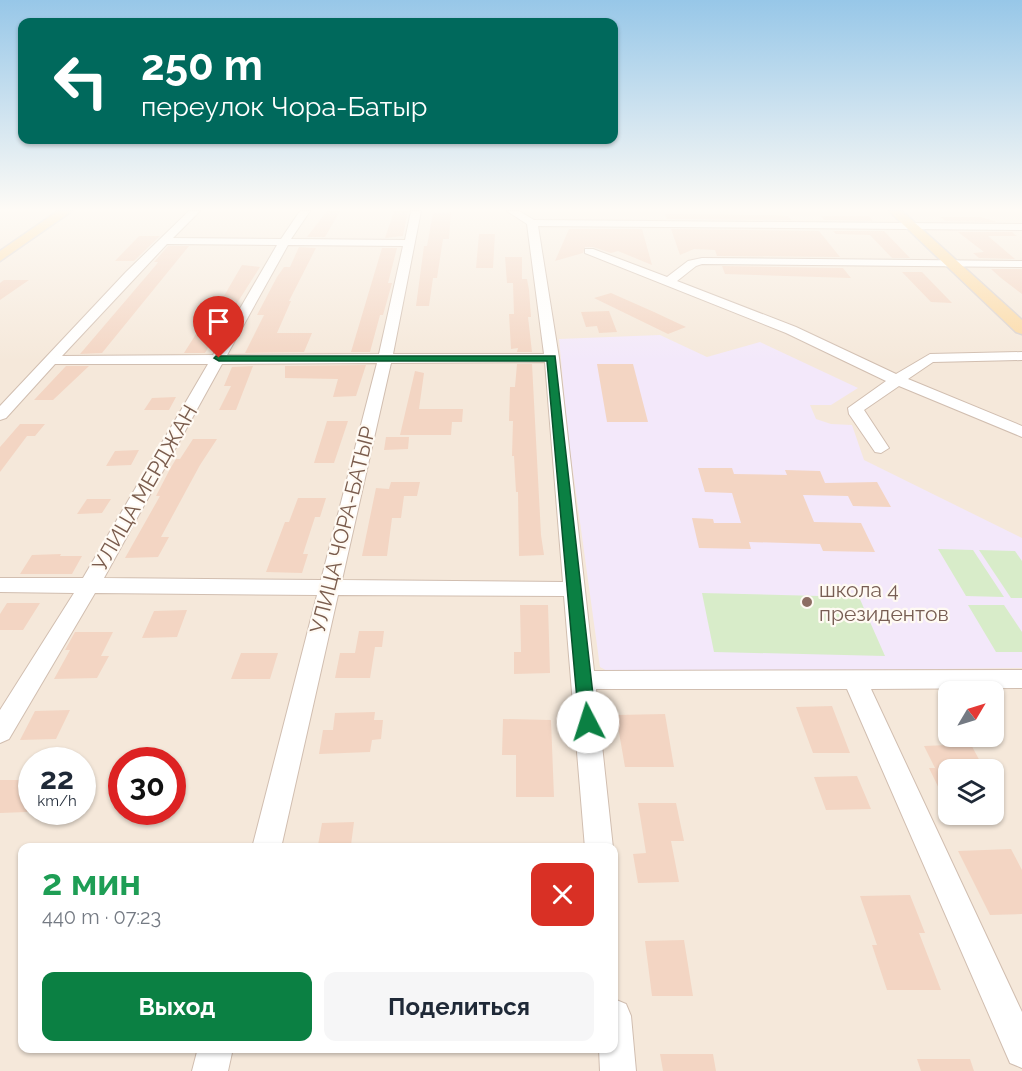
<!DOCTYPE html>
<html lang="ru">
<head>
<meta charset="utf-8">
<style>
  :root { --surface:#fff; --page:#f6f6f7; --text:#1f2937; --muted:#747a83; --accent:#0b8043 }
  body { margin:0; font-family:Raleway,sans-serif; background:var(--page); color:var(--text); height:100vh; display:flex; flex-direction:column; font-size:22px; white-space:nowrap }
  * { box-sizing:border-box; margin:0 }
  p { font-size:20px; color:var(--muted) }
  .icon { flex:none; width:33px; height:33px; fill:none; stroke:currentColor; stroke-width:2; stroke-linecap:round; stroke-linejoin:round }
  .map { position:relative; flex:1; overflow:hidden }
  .side { position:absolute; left:18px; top:843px; width:600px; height:210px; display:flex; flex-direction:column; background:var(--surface); border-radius:12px; box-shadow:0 2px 4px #0004 }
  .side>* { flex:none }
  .hud { position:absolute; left:18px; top:18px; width:600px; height:126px; border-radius:12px; box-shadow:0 2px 4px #0004; background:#00695c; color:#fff; overflow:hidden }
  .needle { width:39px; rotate:52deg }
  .controls { position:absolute; left:938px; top:681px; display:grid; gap:12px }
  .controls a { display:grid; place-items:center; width:66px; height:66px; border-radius:12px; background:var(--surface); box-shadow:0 2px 4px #0004; font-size:30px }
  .speed { position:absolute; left:18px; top:747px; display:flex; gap:12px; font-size:30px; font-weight:700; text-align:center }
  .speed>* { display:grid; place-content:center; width:78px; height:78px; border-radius:50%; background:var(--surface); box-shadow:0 2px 4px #0004; line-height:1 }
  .speed small { font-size:15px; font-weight:400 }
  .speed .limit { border:9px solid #d22; background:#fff; color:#111 }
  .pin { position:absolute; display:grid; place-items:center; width:51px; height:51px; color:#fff; margin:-62px -26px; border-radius:50% 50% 50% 0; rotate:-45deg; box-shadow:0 0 6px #0007 }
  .pin .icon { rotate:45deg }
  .me { position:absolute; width:66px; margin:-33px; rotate:355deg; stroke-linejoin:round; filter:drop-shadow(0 0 4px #0008) }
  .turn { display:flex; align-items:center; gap:21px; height:126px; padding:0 24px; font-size:27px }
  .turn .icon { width:78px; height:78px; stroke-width:2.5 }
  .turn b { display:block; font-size:42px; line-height:51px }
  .round { display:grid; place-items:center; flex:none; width:63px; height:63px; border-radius:12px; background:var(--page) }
  .head { display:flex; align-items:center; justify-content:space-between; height:102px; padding:0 24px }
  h1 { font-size:36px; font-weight:700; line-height:45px; color:#1e9e55 }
  .button { display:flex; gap:12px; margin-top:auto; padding:12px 24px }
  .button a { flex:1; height:69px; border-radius:12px; background:var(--accent); color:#fff; font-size:24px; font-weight:700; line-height:69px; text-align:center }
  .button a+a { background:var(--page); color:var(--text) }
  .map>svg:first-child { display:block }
  .residential { fill:#f5e8da; fill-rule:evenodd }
  .education { fill:#f3e8fa }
  .green { fill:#d8ecc9 }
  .building { fill:#f3d5c3 }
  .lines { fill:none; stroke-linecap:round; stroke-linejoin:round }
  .minor-casing { stroke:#d1beb0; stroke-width:2 }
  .major-casing { stroke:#dad1cd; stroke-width:3 }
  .minor { fill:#fff; fill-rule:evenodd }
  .major { fill:#fbd9a5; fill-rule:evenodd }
  .route { fill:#0b8043; stroke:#07532c; stroke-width:1.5 }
  .education-dot { fill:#8d6e63; stroke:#fffaf3; stroke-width:2 }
  .labels { text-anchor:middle; stroke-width:4.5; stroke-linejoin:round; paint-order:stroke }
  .street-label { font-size:21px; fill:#7a5c4d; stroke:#fffaf3 }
  .education-label { font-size:21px; fill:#785e54; stroke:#fffaf3; text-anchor:start }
</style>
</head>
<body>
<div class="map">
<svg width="1022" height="1071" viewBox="0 0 1022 1071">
  <rect width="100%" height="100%" fill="#fdf6ec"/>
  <path class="residential" d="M0 211H1022V1071H0ZM948 692H993V736H948ZM32 760H82V812H32ZM122 760H172V812H122ZM948 770H993V814H948ZM22 848H614V1048H22Z"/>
  <path class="education" d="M660 335 707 357 760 342 858 388 831 405H810L816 419 831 424 852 425 864 460 1022 538V668L611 673 600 667 568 435 559 339Z"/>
  <path class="green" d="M938 549 973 550 1004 597 966 596Z
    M979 550 1015 551 1022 561V598H1011Z
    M702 593 859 597 885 656 714 652Z
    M968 605H1004L1022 632V652H996Z"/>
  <path class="building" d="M327 211H340L325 237H307Z
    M394 211H408L403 236 385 238Z
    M451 212 449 239H443L437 278H433L429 306H416L424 246H427L433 213Z
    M665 214 774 215 788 216 791 220 667 219Z
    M821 216H869L873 221 824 220Z
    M940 217H981L997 222 945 221Z
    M569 229H642L652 265 618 251 611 253 593 247H585L583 253 555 261Z
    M671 229 819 231 840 257 717 256 715 250 694 249 680 255Z
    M833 231H884L910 258H892L870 235 836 234Z
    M958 232H1012L1017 236H988L1015 259 979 258 973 253 984 252Z
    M479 234H495L493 268H476Z
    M139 236H160L134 261H115Z
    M168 246H189L102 353 80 354 156 265 158 262H154Z
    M299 247 316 248 289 301H291L277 333H312L304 352 245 353 264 315H257L277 277 284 267H290Z
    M382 248H397L388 283H392L383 315H380L370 352H351Z
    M505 257H522V279H527L529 290 531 317H528L532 352H517L518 348 511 349 509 314H514L513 283H507Z
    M242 265 260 267 234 308H217Z
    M722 266 843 268 851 278 725 274Z
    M991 269H1022V294L1001 278Z
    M902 272H922L952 303 931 302Z
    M4 280H29L0 300V283Z
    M611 293 654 312 686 327 668 334 594 298Z
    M609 311 617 332 599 333 597 326 586 327 581 312Z
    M196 334H216L205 353H184Z
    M517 364H532L541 535 544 555 519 556 518 492H516L514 456H512L513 421H509L510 387H515Z
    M597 364H633L648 422H607Z
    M366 365 356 396 333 397 338 379 285 378V366Z
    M66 366H89L53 400H34Z
    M253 366 236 410H219L231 386H224L232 367Z
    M415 371 424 373 419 409H463L462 422H452L451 435H400Z
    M176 397 169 410H144L152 398Z
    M327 421H348L334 463H314Z
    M20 424H45L35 436H27L0 472V447Z
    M386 437H409L408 449 384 450Z
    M193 439H217L200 465 161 537H169L158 557 125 558 160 496H156L170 469 176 459H180Z
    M139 450 131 465 106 466 115 451Z
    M698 468H732L734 474 787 475 785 470 820 471 825 483 877 482 891 507 853 506 848 496 803 495 814 522 861 523 875 552 823 551 820 544 749 542 751 549 699 548 692 518 713 519 714 523H741L732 493 705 492Z
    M391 482H420L417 496H404L401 518H392L387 556H362L376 488 389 489Z
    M298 498H326L320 517H315L303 554H308L302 573 266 572 285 522H289Z
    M87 499H111L102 513 77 514Z
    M61 554 60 556H82L72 574H20L32 555Z
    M7 603H40L23 630H0V614Z
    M520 605H548L550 673 514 674V652H521Z
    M187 610 177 637 142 638 154 611Z
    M359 631H384L382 647H375L370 678H335L340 653H355Z
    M75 632H113L101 656H109L97 678 54 679 70 650H65Z
    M241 653H278L270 679H231Z
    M832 706 850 753H813L796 707Z
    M70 710 56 739 20 740 35 711Z
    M375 712 374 720H383L381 739 372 740 370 752 319 754 323 730H333L335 713Z
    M665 714 674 767H625L616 715Z
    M503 719 551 720 554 797H516V755H502Z
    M944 737H967L982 765H963L966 770H948V807L929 768H935L924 746 948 745Z
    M857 776 871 809 826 810 814 777Z
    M0 780H32V803L27 812 0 813Z
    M638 803H676L684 841H671L679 882 638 883 633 854 646 853Z
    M354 822 351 845H318L322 823Z
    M1011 849 1022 870V914L990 915 958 851Z
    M910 895 925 933H919L941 990H887L872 945H877L860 896Z
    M684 940 693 996H652L645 941Z
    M660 1054H713L716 1071H663Z
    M917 1059H970L974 1071H921Z"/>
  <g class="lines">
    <defs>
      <path id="minor" d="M189 211H200L173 238 281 239 300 211H310L291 239 405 240 411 211H421L393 354H544L527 224 507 211H519L534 220 1022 224V230L538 226 559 358 594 671 1022 670V688L871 689 1022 1012V1068L1010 1063 847 689H596L613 848H585L564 596 338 595 281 848H252L317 595 95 593 9 739 0 743V710L74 593 0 592V578H83L208 364H55L6 418 0 420V406L126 272ZM167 244 277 245 213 355 62 356ZM288 245 403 246 379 354 227 355ZM545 362 563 582 342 580 391 363ZM377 363 321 580 104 578 222 364Z
        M585 249H593L667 277 688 261 702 258 1022 261V267L702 264 696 266 677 281 796 327 896 374 930 354 1022 352V360L933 362 908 379 1022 426V437L899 386 864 410 889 448 881 453 875 452 849 414 848 408 886 381 786 333 585 253Z
        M614 999 626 1004 631 1016 636 1071H600L599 1048H614Z
        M198 1048H233L228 1071H192Z"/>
      <path id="major" d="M58 211H72L0 261V251Z
        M889 211H902L1022 320V334L1016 332Z"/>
    </defs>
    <use href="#minor" class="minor-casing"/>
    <use href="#major" class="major-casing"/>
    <use href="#minor" class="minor"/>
    <use href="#major" class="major"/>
  </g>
  <linearGradient id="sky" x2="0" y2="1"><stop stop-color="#97c7e8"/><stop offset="0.58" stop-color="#fefbf6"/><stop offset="1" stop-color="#fefbf6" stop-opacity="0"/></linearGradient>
  <rect width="1022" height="361" fill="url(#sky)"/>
  <path class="route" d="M216 356H555L596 722 594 727 588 729 581 727 579 722 547 361H219L214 358Z"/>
  <circle class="education-dot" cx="807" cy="602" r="6"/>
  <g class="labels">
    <g class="street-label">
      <text transform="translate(145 488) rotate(-60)" y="7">УЛИЦА МЕРДЖАН</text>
      <text transform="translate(343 530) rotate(-76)" y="7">УЛИЦА ЧОРА-БАТЫР</text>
    </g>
    <g class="education-label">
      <text x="819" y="597">школа 4<tspan x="819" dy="24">президентов</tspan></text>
    </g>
  </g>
</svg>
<div class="controls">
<a><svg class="needle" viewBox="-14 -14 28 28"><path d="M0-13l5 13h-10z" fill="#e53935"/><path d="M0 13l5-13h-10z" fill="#747a83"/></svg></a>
<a><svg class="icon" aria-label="layers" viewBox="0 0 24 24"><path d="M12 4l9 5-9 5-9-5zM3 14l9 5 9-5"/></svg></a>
</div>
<div class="speed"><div>22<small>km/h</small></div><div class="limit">30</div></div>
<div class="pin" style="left:219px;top:358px;background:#d93025"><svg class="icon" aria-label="arrive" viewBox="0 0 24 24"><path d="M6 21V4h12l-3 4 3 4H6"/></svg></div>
<svg class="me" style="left:588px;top:722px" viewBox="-20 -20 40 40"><circle r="19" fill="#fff"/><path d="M0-13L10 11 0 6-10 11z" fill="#0b8043"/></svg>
<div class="hud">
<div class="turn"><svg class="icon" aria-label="left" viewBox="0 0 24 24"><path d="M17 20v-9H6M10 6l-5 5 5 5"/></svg><div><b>250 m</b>переулок Чора-Батыр</div></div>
</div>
<section class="side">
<div class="head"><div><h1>2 мин</h1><p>440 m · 07:23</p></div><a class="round" style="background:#d93025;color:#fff"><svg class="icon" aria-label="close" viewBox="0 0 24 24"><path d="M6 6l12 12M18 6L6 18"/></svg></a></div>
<div class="button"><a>Выход</a><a>Поделиться</a></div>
</section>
</div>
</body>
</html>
